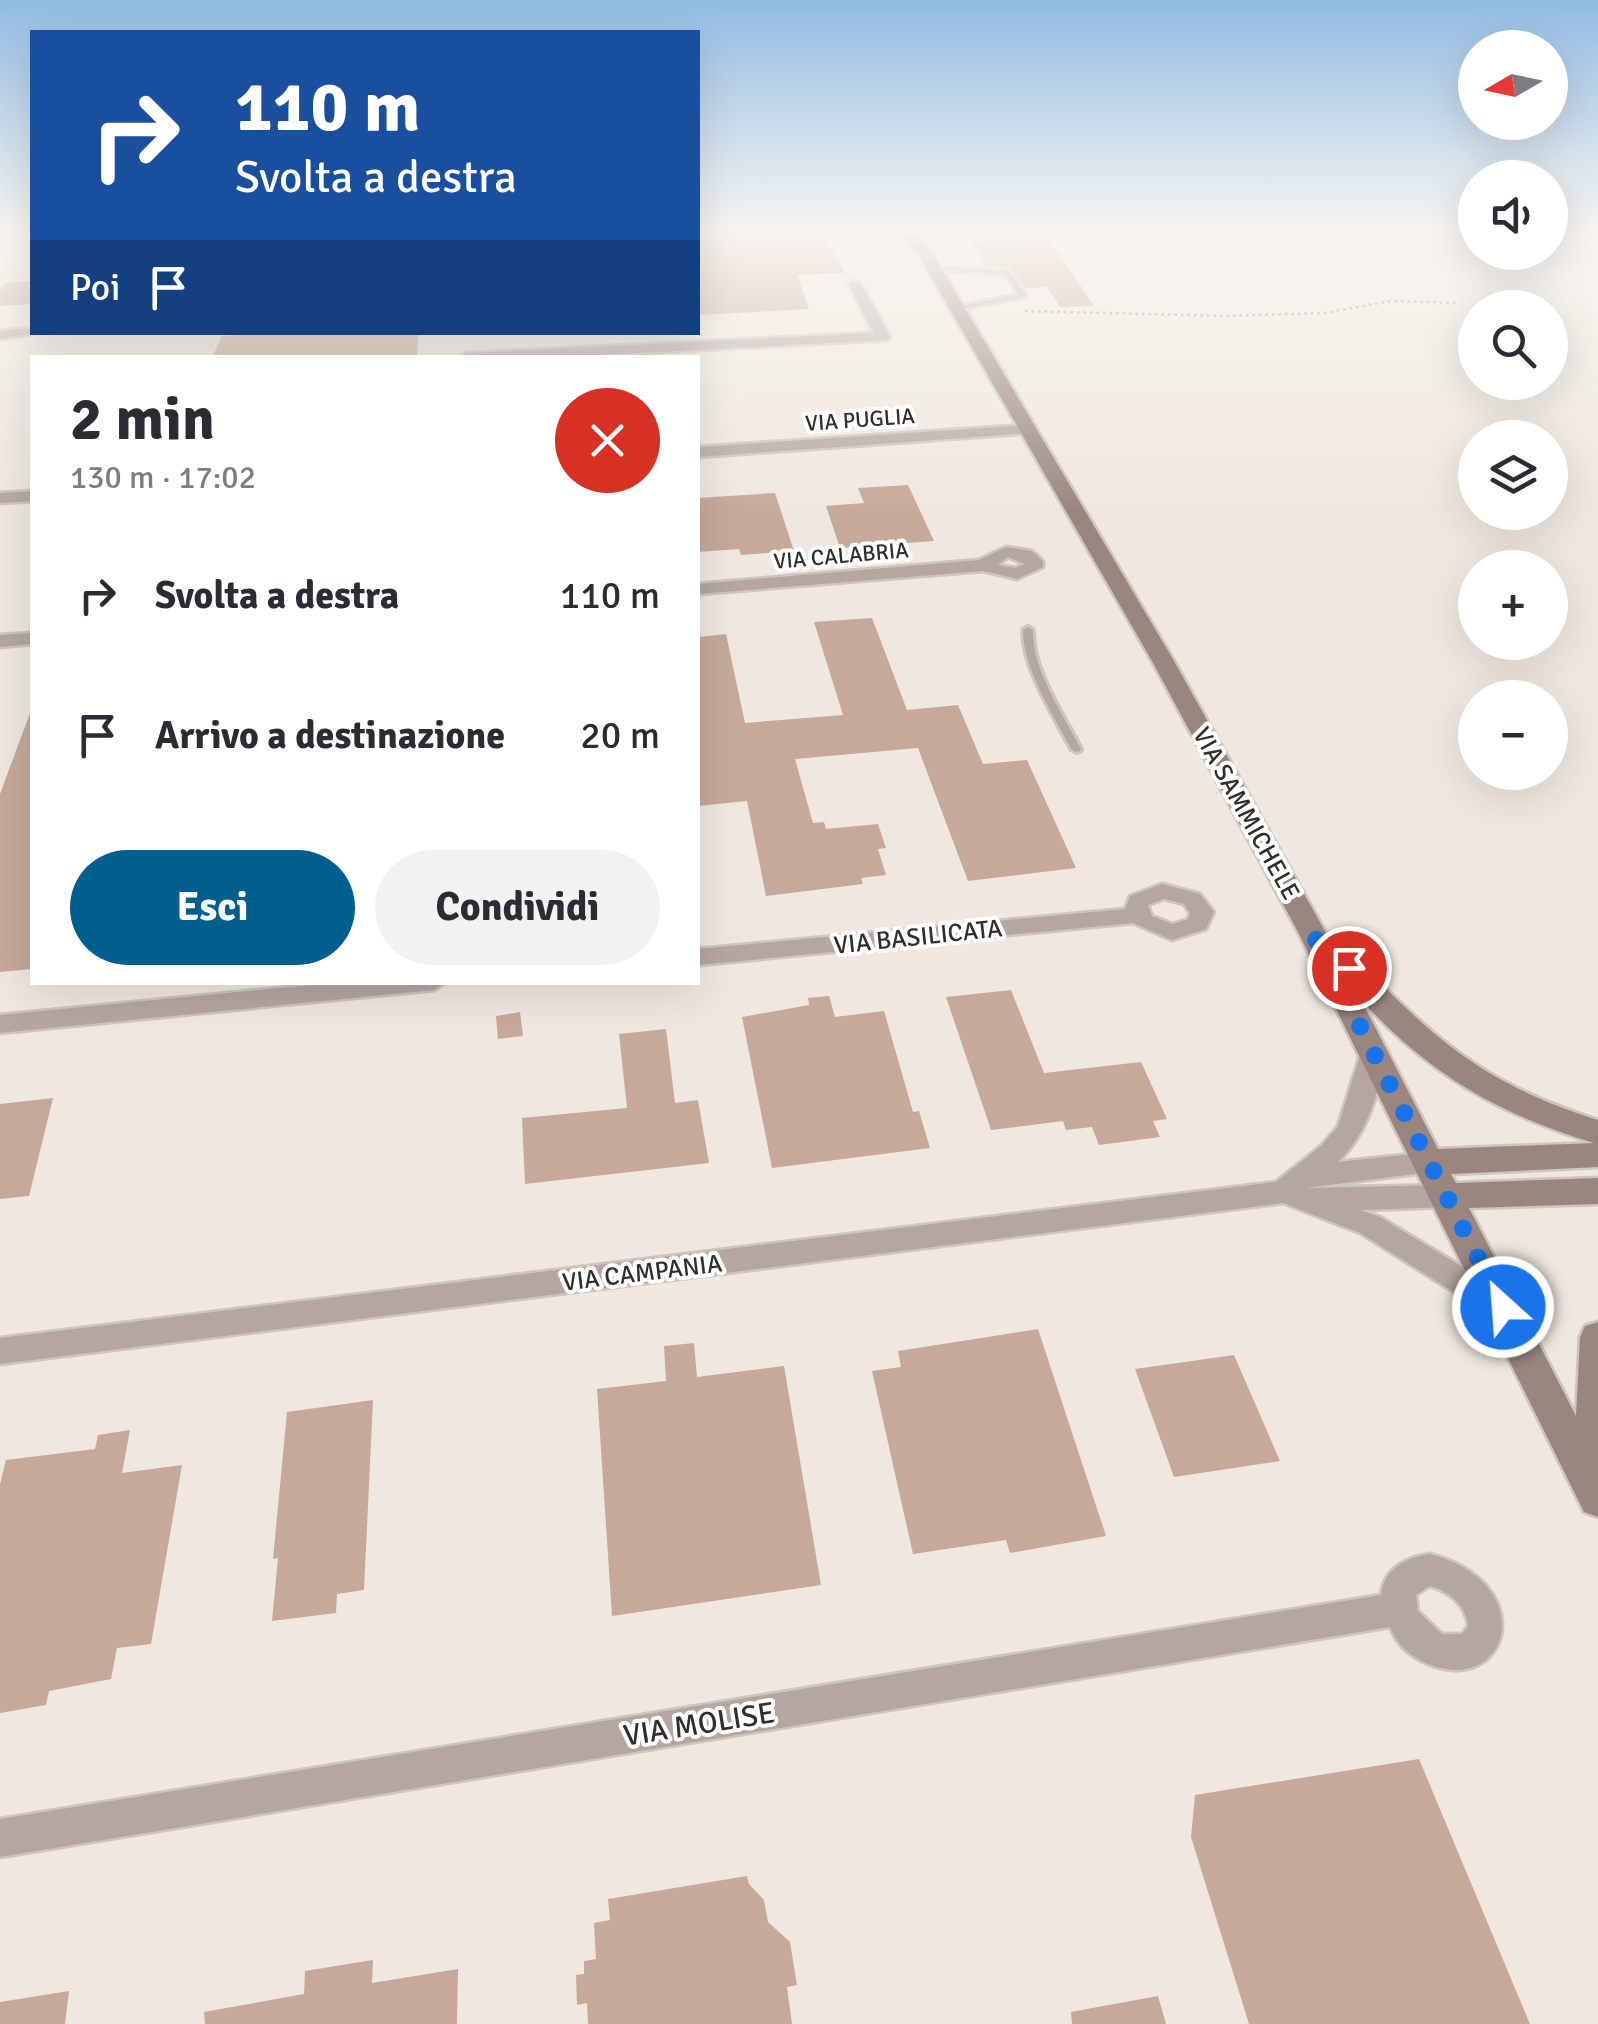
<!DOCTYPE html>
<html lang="it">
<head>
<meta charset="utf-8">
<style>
  :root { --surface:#fff; --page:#f2f2f3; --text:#2b2b33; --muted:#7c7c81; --accent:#005f8f }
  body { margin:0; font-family:Signika,sans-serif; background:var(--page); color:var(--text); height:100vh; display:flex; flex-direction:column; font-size:38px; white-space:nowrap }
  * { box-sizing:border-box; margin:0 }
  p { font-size:32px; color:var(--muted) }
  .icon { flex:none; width:55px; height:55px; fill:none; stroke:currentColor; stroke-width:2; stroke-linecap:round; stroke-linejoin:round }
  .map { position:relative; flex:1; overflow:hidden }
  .panel { position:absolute; left:30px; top:355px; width:670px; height:630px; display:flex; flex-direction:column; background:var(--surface); border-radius:0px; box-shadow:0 10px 40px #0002 }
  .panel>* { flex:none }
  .hud { position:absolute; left:30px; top:30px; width:670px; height:305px; border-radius:0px; box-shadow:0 10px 40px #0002; background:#1a4fa0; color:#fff; overflow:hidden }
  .needle { width:65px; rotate:261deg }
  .fabs { position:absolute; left:1458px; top:30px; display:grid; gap:20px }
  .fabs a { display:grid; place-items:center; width:110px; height:110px; border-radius:50%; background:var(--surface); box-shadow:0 10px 40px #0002; font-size:50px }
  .pin { position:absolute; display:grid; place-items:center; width:85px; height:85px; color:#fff; margin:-42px; border:5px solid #fff; border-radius:50%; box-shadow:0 2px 10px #0007 }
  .me { position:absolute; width:110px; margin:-55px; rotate:334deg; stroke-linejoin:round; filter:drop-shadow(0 0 8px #0008) }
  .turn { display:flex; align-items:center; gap:35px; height:210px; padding:0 40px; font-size:45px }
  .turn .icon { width:130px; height:130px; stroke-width:2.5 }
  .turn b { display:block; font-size:70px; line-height:85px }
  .then { display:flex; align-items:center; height:95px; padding:0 40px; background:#0003; gap:20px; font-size:38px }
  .round { display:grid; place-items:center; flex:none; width:105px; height:105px; border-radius:52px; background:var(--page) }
  .overview { display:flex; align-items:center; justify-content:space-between; height:170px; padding:0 40px }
  h1 { font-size:60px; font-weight:800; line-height:75px }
  .primary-button { display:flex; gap:20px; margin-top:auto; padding:20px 40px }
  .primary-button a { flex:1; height:115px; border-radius:60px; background:var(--accent); color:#fff; font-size:40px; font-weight:800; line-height:115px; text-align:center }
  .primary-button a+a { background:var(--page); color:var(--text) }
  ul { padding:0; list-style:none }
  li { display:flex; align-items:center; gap:30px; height:140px; padding:0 40px }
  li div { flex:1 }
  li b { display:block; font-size:38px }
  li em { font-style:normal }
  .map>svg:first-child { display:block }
  .building { fill:#c6a998 }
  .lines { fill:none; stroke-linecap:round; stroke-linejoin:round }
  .lane-casing { stroke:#cdc6bf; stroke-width:6 }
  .street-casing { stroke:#cdc6bf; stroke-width:5 }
  .secondary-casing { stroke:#cdc6bf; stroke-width:5 }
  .highway-casing { stroke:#cdc6bf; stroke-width:5 }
  .path { stroke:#948e89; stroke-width:2.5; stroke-dasharray:2.5 4; stroke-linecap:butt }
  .lane { fill:#b5a6a2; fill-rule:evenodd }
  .street { fill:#b5a6a2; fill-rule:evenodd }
  .secondary { fill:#9b867f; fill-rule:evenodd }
  .highway { fill:#785b52; fill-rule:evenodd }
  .route { stroke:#1a73e8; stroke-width:18; stroke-dasharray:0 32.4 }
  .labels { text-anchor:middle; stroke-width:8; stroke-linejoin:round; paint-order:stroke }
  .far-street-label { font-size:22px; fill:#302d2b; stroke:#fff }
  .street-label { font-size:25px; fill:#302d2b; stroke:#fff }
  .near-street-label { font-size:30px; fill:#302d2b; stroke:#fff }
</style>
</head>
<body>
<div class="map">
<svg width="1598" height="2024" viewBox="0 0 1598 2024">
  <rect width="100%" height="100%" fill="#f0e8e0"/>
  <path class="building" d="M698 229H807L813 240 826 239 845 273 797 275 809 309 698 315Z
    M1049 238 1094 306 1060 307 1047 287 1025 288 1010 267 987 266 970 242Z
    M32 281V304L0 306V291L5 283Z
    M290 332H418L417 358H212L222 336Z
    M908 485 934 541 840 548 826 506 864 503 858 488Z
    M775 493 794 551 741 555 739 549 698 552V498Z
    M872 618 907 710 958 705 983 764 1027 760 1076 868 968 881 918 748 795 759 813 823 824 822 826 829 878 824 886 848 878 849 886 875 861 878 863 884 766 896 747 801 698 806V637L726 634 745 723 843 715 814 622Z
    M30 713 32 969 0 972V794Z
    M1011 990 1044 1073 1141 1062 1167 1119 1153 1121 1160 1137 1099 1145 1092 1127 1066 1130 1063 1121 991 1130 946 997Z
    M829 996 835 1017 884 1011 913 1112 919 1111 930 1148 772 1168 742 1017 809 1005 808 998Z
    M520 1012 523 1036 498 1039 496 1016Z
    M666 1029 675 1103 698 1100 709 1163 525 1184 522 1118 627 1108 619 1034Z
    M53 1098 29 1196 0 1199V1104Z
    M1038 1329 1106 1536 1010 1553 1006 1540 913 1554 872 1371 901 1367 898 1351Z
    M694 1343 697 1377 784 1366 821 1585 612 1616 597 1389 666 1381 664 1346Z
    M1234 1355 1280 1461 1174 1477 1135 1369Z
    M373 1400 364 1590 337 1594 336 1613 272 1621 278 1558 273 1559 287 1412Z
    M130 1430 122 1473 182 1465 151 1644 117 1648 111 1679 49 1691 46 1705 0 1713V1484L6 1460 95 1449 98 1435Z
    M1419 1759 1530 2024H1249L1191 1837 1195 1795Z
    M747 1876 749 1884 764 1900 768 1922 790 1942 797 1985 787 1987 792 2024H588L587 2003 577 2005 576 1975 584 1974V1961L596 1959 594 1923 610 1920 608 1899Z
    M373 1960 372 1983 458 1969 457 2024H205L204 2012 304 1994 305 1971Z
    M69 1991 65 2024H0V2002Z
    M1158 1996 1166 2024H1072L1071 2012Z"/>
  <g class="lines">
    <defs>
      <path id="lane" d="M933 267 1010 271 1026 296 954 310 953 309 956 307 1019 295 1006 274 931 270Z
        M1028 627 1033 630C1032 670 1063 714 1081 749L1080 751 1076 752 1071 749C1053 714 1023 669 1023 630Z"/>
      <path id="street" d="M855 280 861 284 890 337 888 340 543 358 460 357 467 353 874 333 849 284Z
        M32 328V332H42L0 339V331Z
        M1026 425 1034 430 1031 433 698 457V447Z
        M32 491V501L0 503V493Z
        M1006 547 1032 551 1043 561V567L1017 579 983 571 698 594V584L979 560ZM1008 557 1025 564 1015 568 998 565Z
        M32 633V644L0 647V635Z
        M1162 884 1200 894 1214 912 1206 929 1172 940 1133 923 698 965V949L1125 909 1130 896ZM1164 899 1184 904 1190 913 1188 919 1173 924 1152 916 1148 905Z
        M343 982H446L434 990 0 1033V1015Z
        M1374 1043 1383 1046 1387 1052C1378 1092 1369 1132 1338 1162L1431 1152 1441 1155 1445 1162 1441 1169 1431 1172 1305 1188 1448 1185 1458 1188 1462 1196 1458 1204 1448 1207 1360 1210 1380 1217 1512 1297 1516 1306 1512 1315 1501 1318 1490 1315 1360 1233 1283 1203 0 1364V1338L1276 1182 1322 1145 1338 1126 1361 1052 1365 1046Z
        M1430 1554C1542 1584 1509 1697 1428 1664 1411 1657 1397 1645 1390 1627L0 1857V1819L1381 1595C1384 1569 1406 1557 1430 1554ZM1430 1586C1450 1592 1466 1605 1468 1626L1462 1634H1442L1418 1611 1416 1595Z"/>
      <path id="secondary" d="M904 229H918L1174 661 1331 942 1342 944C1430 1034 1475 1081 1598 1120V1167L1451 1174 1456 1183 1598 1178V1204L1469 1208 1576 1416 1580 1337 1585 1326 1598 1322V1517L1584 1512 1297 930 1152 661ZM1361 1000C1431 1075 1496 1113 1594 1143L1438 1149Z"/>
      <path id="highway" d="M895 229H910L928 249 916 252Z"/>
    </defs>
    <use href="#lane" class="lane-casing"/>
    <use href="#street" class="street-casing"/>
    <use href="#secondary" class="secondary-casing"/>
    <use href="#highway" class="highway-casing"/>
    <path class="path" d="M1025 311 1226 316 1324 313 1391 301 1457 303"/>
    <use href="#lane" class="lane"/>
    <use href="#street" class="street"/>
    <use href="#secondary" class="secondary"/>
    <use href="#highway" class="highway"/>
  </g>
  <linearGradient id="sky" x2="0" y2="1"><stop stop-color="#92bce4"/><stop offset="0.45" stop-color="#f8f5f1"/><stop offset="1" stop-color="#f8f5f1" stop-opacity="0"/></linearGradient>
  <rect width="1598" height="512" fill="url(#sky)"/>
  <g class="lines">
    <path class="route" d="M1349 968 1311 930 1503 1307"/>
  </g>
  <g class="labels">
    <g class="far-street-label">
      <text transform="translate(860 419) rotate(-4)" y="8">VIA PUGLIA</text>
      <text transform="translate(841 555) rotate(-5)" y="8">VIA CALABRIA</text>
    </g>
    <g class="street-label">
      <text transform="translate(1247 813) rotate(61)" y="9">VIA SAMMICHELE</text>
      <text transform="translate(918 936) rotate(-6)" y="9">VIA BASILICATA</text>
      <text transform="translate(642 1272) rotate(-7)" y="9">VIA CAMPANIA</text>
    </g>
    <g class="near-street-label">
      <text transform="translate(699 1724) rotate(-9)" y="10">VIA MOLISE</text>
    </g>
  </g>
</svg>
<div class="fabs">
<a><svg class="needle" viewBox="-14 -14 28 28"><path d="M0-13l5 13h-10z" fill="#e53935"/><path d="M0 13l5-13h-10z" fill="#7c7c81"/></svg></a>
<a><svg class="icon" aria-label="sound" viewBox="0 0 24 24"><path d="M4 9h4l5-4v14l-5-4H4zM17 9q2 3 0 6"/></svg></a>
<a><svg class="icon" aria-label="search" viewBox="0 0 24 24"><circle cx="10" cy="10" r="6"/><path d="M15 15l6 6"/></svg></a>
<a><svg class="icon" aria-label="layers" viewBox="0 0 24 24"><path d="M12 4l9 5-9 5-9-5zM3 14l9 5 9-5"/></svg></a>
<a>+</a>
<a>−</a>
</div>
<div class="pin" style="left:1349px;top:968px;background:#d93025"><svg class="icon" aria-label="arrive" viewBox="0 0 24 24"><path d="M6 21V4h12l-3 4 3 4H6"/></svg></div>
<svg class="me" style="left:1503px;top:1307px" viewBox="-20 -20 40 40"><circle r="17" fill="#1a73e8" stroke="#fff" stroke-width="3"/><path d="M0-11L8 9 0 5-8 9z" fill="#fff"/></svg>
<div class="hud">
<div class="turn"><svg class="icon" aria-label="right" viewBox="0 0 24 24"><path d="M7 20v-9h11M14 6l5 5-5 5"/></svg><div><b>110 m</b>Svolta a destra</div></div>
<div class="then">Poi<svg class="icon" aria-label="arrive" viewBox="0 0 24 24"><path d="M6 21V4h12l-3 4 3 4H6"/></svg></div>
</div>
<section class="panel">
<div class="overview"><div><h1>2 min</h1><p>130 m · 17:02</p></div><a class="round" style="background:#d93025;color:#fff"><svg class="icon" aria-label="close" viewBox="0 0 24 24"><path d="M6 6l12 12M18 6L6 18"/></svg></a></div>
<ul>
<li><svg class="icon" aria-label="right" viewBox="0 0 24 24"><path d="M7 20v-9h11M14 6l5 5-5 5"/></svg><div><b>Svolta a destra</b></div><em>110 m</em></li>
<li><svg class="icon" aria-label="arrive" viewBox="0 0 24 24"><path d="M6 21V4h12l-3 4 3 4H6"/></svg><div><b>Arrivo a destinazione</b></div><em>20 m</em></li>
</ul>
<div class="primary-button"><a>Esci</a><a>Condividi</a></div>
</section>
</div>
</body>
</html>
